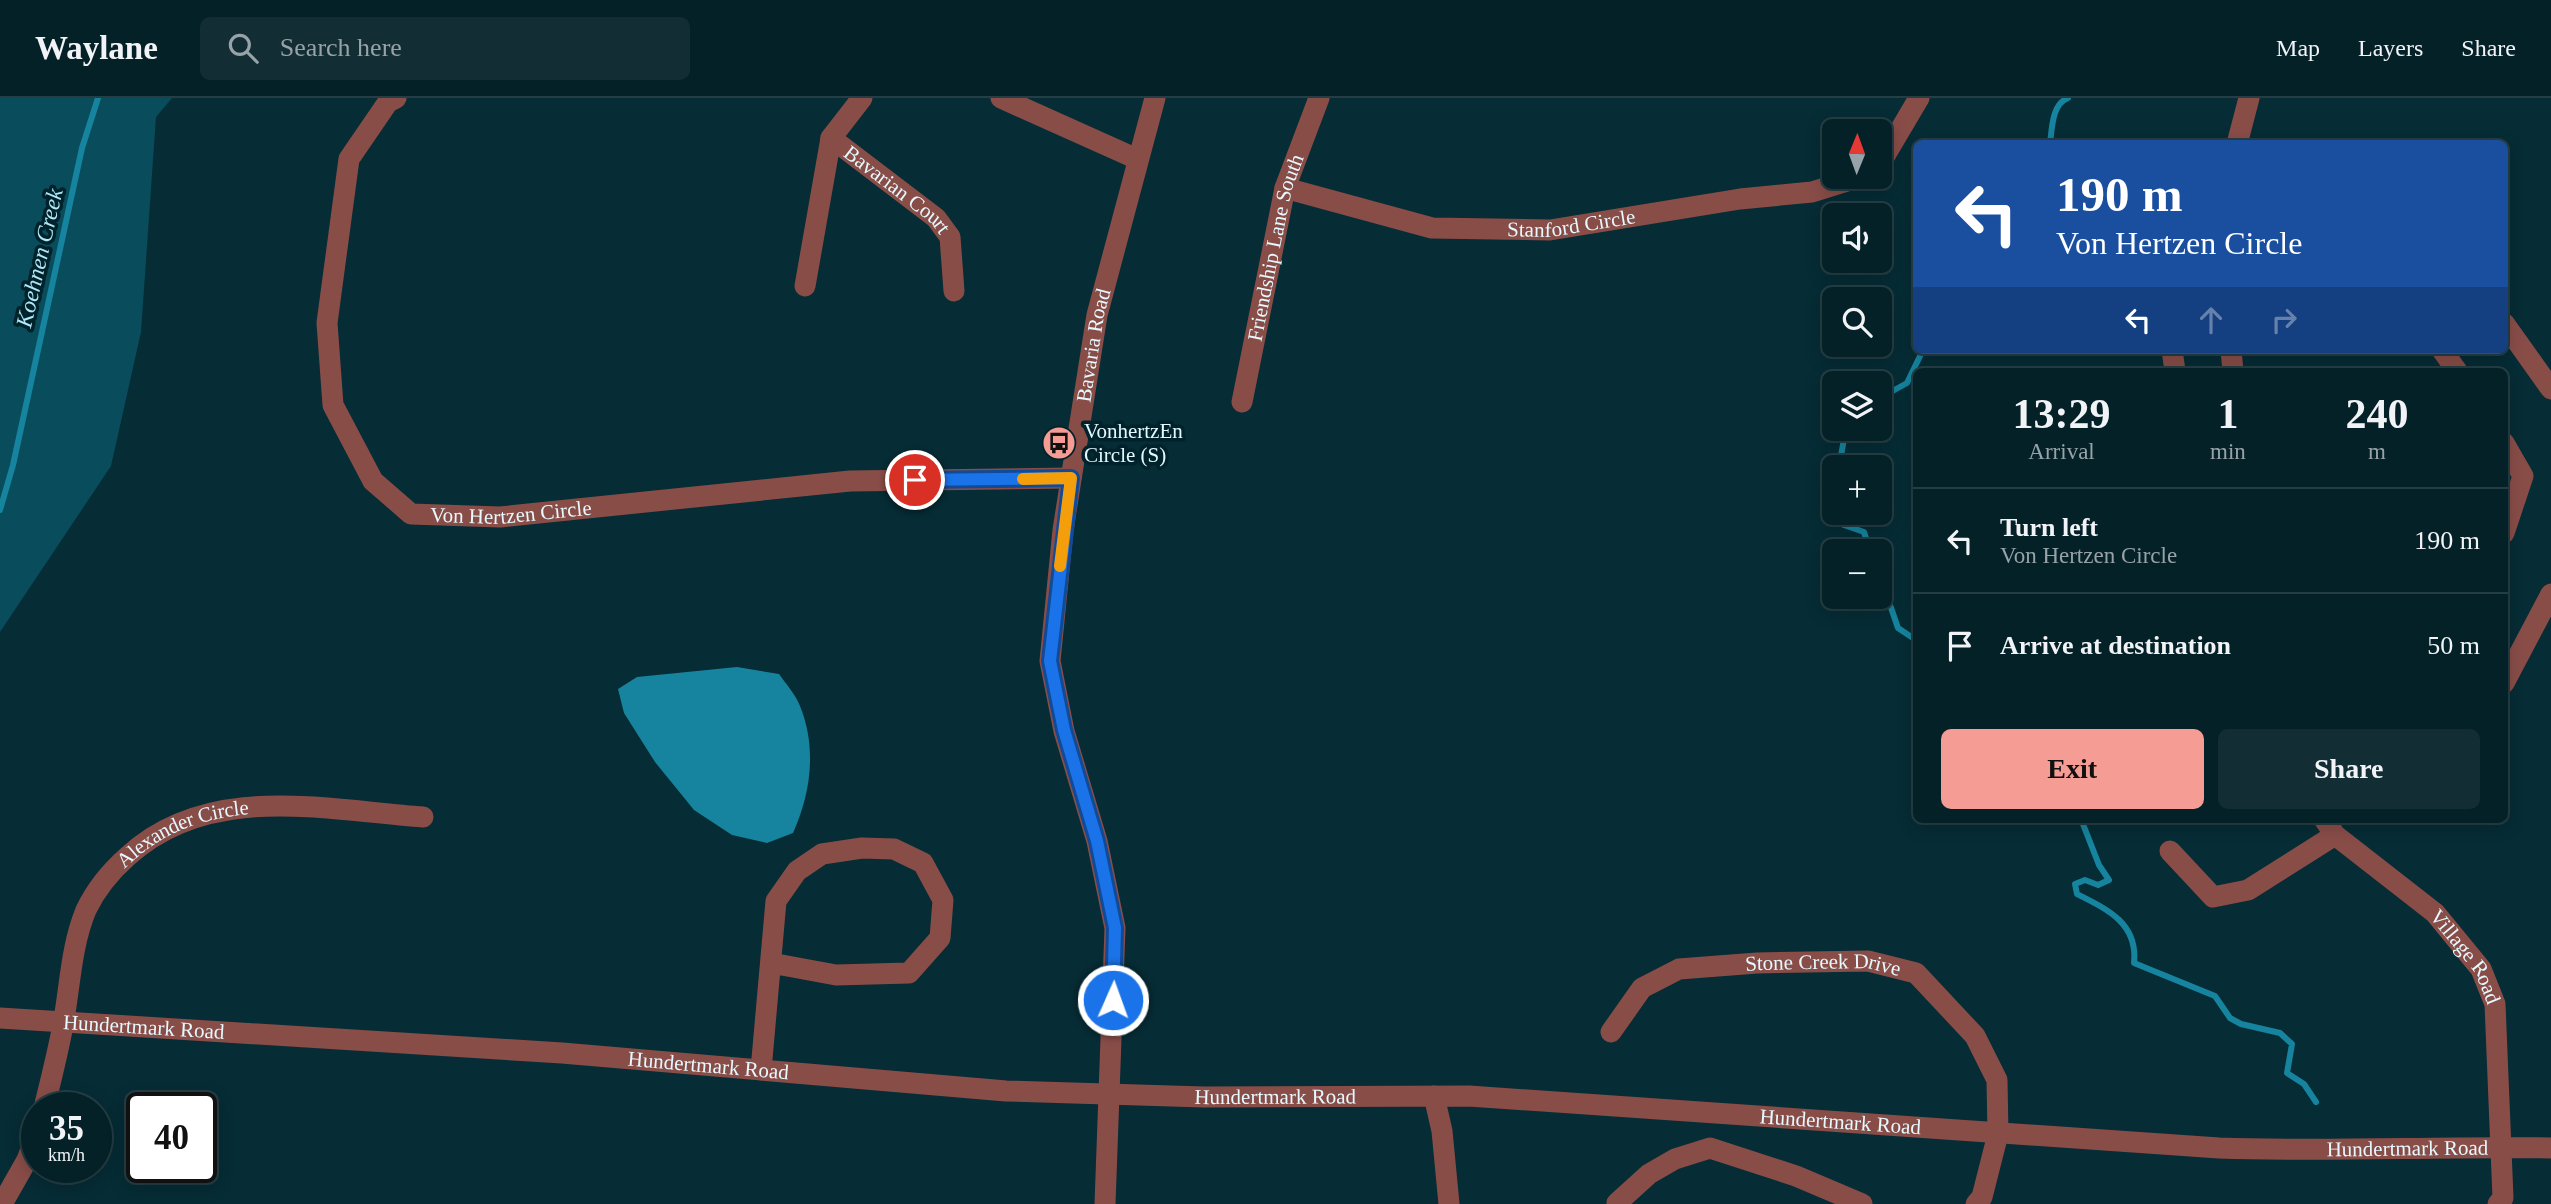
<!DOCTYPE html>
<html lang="en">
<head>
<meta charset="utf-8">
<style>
  :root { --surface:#042128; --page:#122e34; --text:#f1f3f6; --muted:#97a3a8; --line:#253e45; --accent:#f59c94 }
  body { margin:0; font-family:"Times New Roman",serif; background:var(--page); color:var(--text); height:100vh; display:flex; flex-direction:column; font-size:26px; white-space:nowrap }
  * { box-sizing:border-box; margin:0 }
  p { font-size:23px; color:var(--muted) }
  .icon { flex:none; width:38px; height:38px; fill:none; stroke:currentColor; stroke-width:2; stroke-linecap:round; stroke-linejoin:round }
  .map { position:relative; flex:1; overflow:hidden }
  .drawer { position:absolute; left:1913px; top:270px; width:595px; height:455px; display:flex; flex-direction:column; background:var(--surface); border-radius:10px; box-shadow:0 4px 18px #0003,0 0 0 2px var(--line) }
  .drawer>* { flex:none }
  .banner { position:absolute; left:1913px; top:42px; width:595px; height:214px; border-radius:10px; box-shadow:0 4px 18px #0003,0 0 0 2px var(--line); background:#1a4fa0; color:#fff; overflow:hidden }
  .needle { width:46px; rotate:1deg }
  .buttons { position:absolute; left:1822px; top:21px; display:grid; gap:14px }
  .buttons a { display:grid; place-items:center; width:70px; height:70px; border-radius:10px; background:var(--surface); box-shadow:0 4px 18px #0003,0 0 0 2px var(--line); font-size:35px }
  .speed { position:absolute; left:21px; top:994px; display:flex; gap:14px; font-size:35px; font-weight:700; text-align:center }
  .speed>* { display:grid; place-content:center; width:91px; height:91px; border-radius:50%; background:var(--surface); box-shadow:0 4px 18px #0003,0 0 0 2px var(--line); line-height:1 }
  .speed small { font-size:18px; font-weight:400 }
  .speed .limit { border:4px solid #111; border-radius:10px; background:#fff; color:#111 }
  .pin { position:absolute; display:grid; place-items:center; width:60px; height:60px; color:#fff; margin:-30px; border:4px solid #fff; border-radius:50%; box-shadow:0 2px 7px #0007 }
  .me { position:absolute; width:77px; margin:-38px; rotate:2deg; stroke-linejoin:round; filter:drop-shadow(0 0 5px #0008) }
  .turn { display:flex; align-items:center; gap:24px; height:147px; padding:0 28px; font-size:32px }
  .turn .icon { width:91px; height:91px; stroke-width:2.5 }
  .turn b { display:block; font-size:49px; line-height:60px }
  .lanes { display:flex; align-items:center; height:66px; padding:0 28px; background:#0003; justify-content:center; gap:35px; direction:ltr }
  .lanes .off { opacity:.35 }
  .eta { display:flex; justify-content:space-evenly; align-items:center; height:119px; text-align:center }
  .eta b { font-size:42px; font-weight:700; line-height:49px }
  .cta { display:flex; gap:14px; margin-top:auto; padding:14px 28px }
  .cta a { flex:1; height:80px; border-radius:10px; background:var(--accent); color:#111; font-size:28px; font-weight:700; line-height:80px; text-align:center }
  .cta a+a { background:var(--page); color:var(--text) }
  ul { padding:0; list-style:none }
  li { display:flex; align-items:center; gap:21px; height:105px; padding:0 28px; border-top:2px solid var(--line) }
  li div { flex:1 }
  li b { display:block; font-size:26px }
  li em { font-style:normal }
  header { display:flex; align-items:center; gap:42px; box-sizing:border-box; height:98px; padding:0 35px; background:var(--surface); border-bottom:2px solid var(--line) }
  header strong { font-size:33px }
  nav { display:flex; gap:38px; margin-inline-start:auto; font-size:24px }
  .search { width:490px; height:63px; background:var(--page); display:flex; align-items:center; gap:18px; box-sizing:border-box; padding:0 24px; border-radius:10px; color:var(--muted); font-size:26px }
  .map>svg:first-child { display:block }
  .green { fill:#094c5b }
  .water { fill:#16849e }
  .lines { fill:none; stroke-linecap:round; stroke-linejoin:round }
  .stream { stroke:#16849e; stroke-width:6 }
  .minor { stroke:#894d48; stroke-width:21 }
  .route-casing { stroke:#114b97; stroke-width:18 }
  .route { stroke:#1a73e8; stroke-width:12 }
  .slow { stroke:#f59e0b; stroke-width:12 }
  .labels { text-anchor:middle; stroke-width:7; stroke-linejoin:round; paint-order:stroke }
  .street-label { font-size:21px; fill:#e5f9ff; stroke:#00222b }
  .poi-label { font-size:21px; fill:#e5f9ff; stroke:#00222b; text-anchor:start }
  .water-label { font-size:23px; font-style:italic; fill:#b1e8f9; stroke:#00222b }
</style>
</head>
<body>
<header>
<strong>Waylane</strong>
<div class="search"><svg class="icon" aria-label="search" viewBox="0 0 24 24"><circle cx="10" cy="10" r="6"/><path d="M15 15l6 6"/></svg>Search here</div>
<nav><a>Map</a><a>Layers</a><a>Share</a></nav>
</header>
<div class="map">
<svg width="2551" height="1106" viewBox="0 0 2551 1106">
  <rect width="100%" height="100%" fill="#062c35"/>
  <path class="green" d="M0 0H172L156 19 141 234 111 368 0 534Z"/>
  <path class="water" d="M737 569 779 576C786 586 796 597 800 608 817 650 811 695 793 735L767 745 732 737 694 712 655 664 624 615 618 591 637 579Z"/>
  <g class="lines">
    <path class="stream" d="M2050 46C2052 30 2052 6 2068 0
      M1880 300 1907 285 1923 252
      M1839 369 1844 341 1851 331
      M1834 400V407
      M0 412 13 367 82 50 98 0
      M1837 415 1841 426 1864 434 1870 453
      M1880 478 1898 530 1916 542
      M2081 721 2099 767 2109 782 2098 787 2085 782 2075 786 2077 796C2109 812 2138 826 2134 865L2215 898 2230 920 2241 926 2280 935 2292 946 2287 975 2304 986 2316 1004"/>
    <g class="minor">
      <path id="s1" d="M396 0 388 4 349 61 327 225 333 307 373 383 411 416 500 419 850 383 1071 380"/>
      <path d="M1001 0 1137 61"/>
      <path id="s2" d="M831 40 936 120 950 139 954 193"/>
      <path d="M2237 46 2249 0"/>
      <path d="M1880 66 1919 0"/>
      <path id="s3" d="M1285 90 1432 130 1550 132 1740 101 1812 94 1860 79"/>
      <path d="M805 188 831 40 862 0"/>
      <path d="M2504 225 2551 291"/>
      <path d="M2172 252 2175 273"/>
      <path d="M2231 252 2233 273"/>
      <path d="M2442 252 2457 273"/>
      <path id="s4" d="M1242 304 1285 90 1319 0"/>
      <path d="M2504 345 2523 378 2504 435"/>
      <path d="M2504 585 2551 496"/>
      <path id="s5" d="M2324 721 2335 737 2435 815 2481 871 2495 906 2503 1100 2498 1106"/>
      <path d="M2170 753 2213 799 2248 792 2335 737"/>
      <path id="s6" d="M0 920 562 955 1006 993 1204 999 1469 998 2219 1050C2330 1054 2440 1048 2551 1050"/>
      <path id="s7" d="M1611 934 1642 890 1679 871 1757 865 1868 863 1916 875 1975 938 1997 982 1998 1036 1982 1099 1976 1106"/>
      <path d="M761 972 776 803 797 773 822 756 862 750 894 751 923 765 943 802 940 840 909 875 836 877 771 865"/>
      <path d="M1434 998 1442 1033 1449 1106"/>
      <path id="s8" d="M44 1010C51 982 58 954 63 927 70 889 71 848 86 812 96 791 111 773 128 758 209 684 324 712 423 719"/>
      <path d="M1617 1105 1649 1076 1675 1061 1710 1050 1796 1078 1862 1106"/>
      <path d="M2 1106 27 1062 37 1035"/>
      <path id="s9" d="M1105 1106 1115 830 1097 743 1064 633 1050 563 1063 432 1097 217 1155 0"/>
    </g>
  </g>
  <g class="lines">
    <defs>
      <path id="route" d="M915 382 1071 380 1050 563 1064 632 1097 743 1115 830 1113 902"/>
    </defs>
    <use href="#route" class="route-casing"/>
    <use href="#route" class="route"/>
    <path class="slow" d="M1023 381 1071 380 1060 468"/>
  </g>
  <defs>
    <symbol id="bus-disc" viewBox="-11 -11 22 22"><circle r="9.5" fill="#f59c94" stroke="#00222b"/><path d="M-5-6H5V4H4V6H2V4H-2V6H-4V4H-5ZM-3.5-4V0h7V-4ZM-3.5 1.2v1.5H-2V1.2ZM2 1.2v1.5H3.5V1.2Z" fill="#111"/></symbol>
  </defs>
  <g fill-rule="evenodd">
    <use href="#bus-disc" x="1040" y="326" width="38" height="38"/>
  </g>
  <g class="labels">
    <g class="street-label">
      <text dy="7" stroke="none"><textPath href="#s2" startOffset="84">Bavarian Court</textPath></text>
      <text dy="7" stroke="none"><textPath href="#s3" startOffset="292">Stanford Circle</textPath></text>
      <text dy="7" stroke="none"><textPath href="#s4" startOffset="158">Friendship Lane South</textPath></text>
      <text dy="7" stroke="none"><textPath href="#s9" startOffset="870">Bavaria Road</textPath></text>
      <text dy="7" stroke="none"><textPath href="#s1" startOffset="562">Von Hertzen Circle</textPath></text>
      <text dy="7" stroke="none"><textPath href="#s8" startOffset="332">Alexander Circle</textPath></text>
      <text dy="7" stroke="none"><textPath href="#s5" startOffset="200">Village Road</textPath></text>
      <text dy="7" stroke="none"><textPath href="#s7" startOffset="240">Stone Creek Drive</textPath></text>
      <text dy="7" stroke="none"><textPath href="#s6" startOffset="144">Hundertmark Road</textPath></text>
      <text dy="7" stroke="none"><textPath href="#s6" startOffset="710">Hundertmark Road</textPath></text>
      <text dy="7" stroke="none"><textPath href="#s6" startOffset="1278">Hundertmark Road</textPath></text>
      <text dy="7" stroke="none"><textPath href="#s6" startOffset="1844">Hundertmark Road</textPath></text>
      <text dy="7" stroke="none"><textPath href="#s6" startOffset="2412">Hundertmark Road</textPath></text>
    </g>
    <g class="poi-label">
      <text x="1084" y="340">VonhertzEn<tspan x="1084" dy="24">Circle (S)</tspan></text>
    </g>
    <g class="water-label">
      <text transform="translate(39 160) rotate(-77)" y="8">Koehnen Creek</text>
    </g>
  </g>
</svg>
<div class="buttons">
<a><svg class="needle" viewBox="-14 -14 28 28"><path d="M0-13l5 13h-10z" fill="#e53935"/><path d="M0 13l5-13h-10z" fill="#97a3a8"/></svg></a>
<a><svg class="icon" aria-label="sound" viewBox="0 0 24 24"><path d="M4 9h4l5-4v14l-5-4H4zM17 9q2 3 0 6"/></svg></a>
<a><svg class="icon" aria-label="search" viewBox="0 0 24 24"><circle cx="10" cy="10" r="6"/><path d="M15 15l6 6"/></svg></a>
<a><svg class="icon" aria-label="layers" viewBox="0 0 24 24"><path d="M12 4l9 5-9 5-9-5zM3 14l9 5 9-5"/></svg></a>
<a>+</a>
<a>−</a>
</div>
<div class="speed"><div>35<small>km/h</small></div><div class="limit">40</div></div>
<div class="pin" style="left:915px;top:382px;background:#d93025"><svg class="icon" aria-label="arrive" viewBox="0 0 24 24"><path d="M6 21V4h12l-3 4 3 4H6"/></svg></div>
<svg class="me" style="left:1113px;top:902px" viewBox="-20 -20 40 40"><circle r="17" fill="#1a73e8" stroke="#fff" stroke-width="3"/><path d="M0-11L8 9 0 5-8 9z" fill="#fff"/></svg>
<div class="banner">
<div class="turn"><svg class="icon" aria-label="left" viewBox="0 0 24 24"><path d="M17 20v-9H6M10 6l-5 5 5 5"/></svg><div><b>190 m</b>Von Hertzen Circle</div></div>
<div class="lanes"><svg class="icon" aria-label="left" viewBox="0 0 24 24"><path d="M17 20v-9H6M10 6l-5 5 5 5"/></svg><svg class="icon off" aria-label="ahead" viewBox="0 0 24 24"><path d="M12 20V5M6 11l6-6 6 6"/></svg><svg class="icon off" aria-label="right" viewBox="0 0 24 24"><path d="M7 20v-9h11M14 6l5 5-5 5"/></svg></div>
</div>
<section class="drawer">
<div class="eta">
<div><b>13:29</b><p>Arrival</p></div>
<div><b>1</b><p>min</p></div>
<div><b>240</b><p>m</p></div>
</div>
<ul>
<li><svg class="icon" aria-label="left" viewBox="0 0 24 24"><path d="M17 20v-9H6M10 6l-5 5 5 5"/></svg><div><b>Turn left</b><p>Von Hertzen Circle</p></div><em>190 m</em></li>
<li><svg class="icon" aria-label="arrive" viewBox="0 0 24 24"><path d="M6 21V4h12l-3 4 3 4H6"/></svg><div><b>Arrive at destination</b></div><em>50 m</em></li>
</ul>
<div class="cta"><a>Exit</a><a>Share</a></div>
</section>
</div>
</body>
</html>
